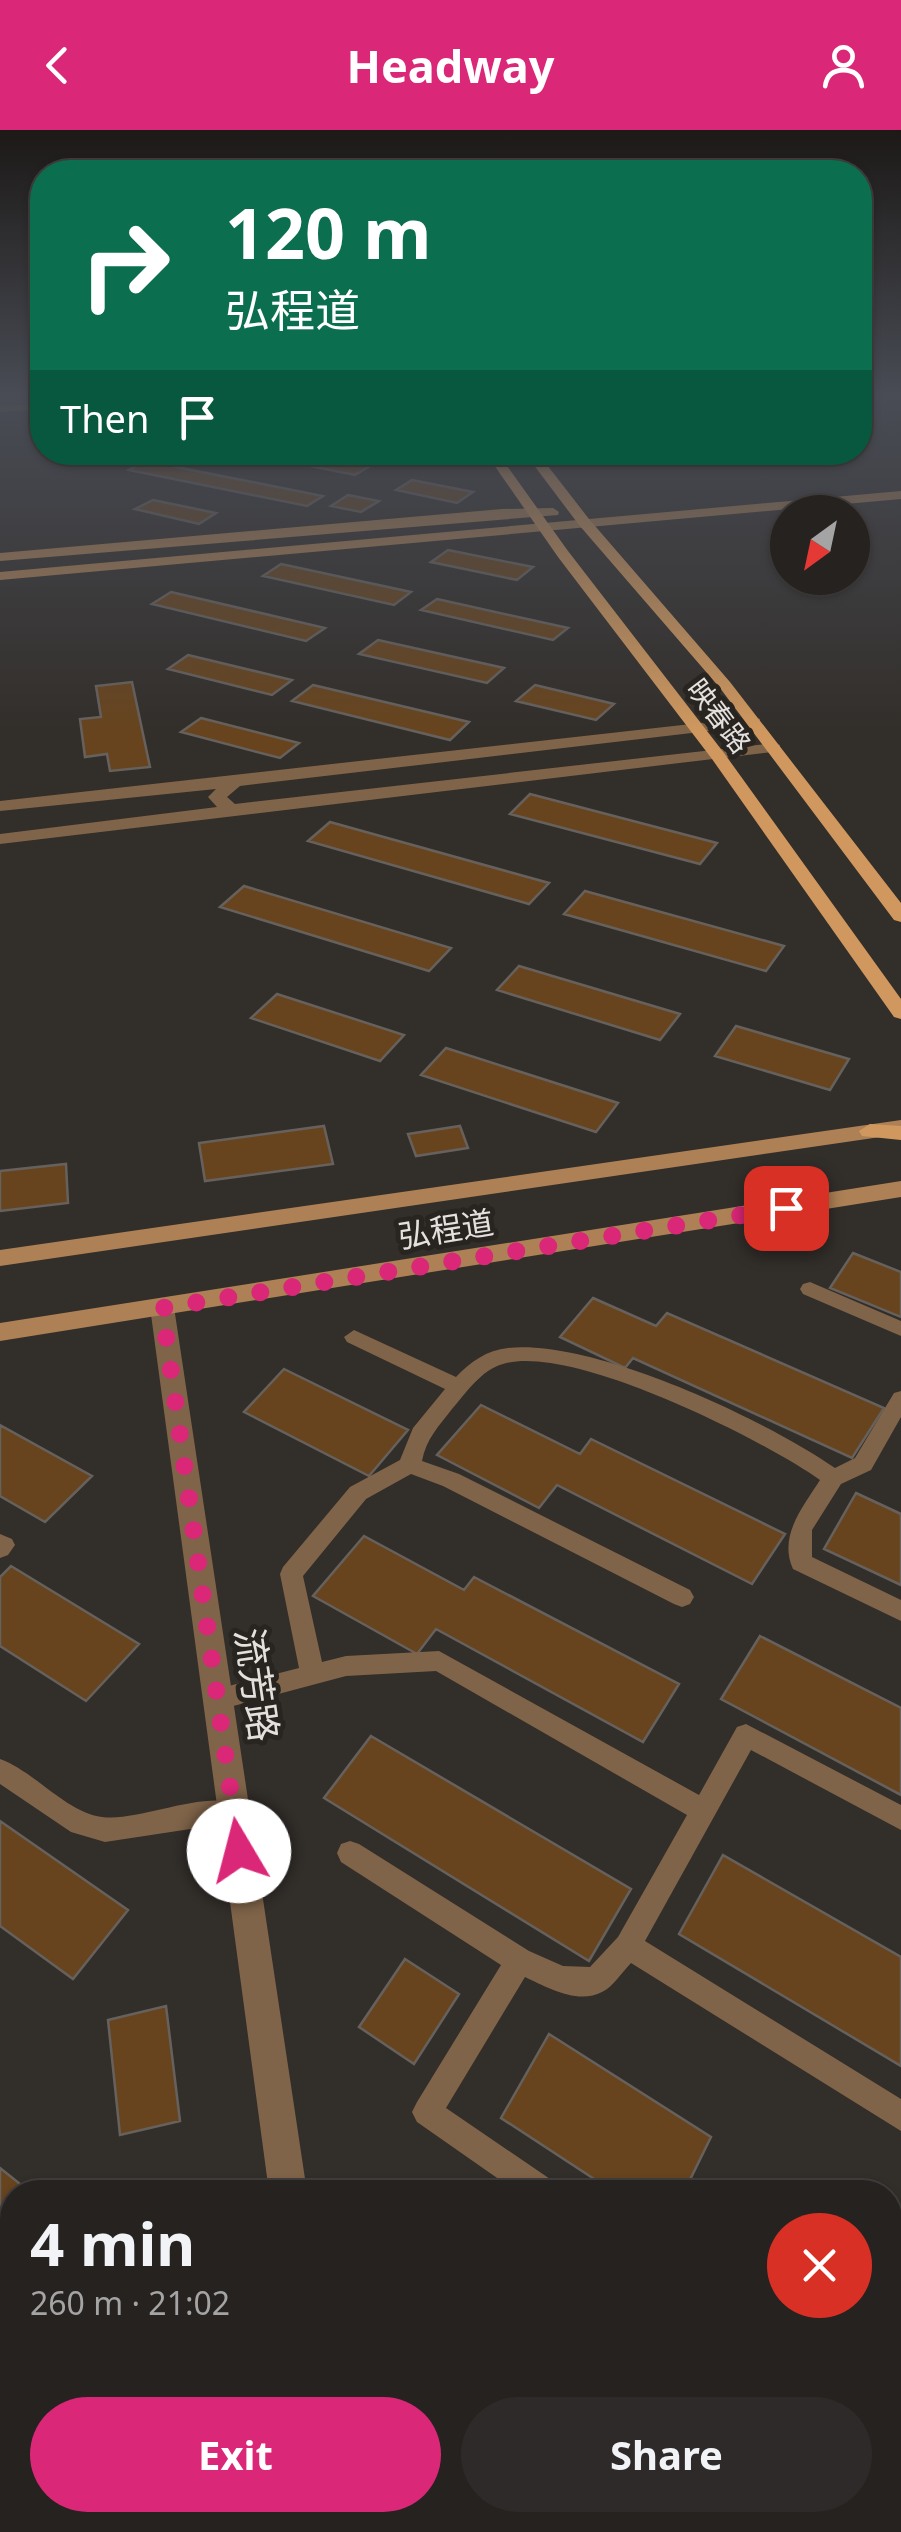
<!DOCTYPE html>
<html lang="en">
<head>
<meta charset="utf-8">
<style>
  :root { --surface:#262220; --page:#2e2a29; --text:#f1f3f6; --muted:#a4a4a5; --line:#423f3e; --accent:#db2777 }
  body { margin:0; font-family:"Noto Sans","Noto Sans SC",sans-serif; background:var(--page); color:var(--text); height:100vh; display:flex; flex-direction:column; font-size:38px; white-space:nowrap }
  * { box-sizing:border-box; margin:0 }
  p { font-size:32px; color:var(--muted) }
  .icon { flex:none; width:55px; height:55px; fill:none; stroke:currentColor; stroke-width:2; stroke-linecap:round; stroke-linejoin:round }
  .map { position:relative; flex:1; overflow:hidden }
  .drawer { position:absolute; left:0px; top:2050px; width:902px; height:352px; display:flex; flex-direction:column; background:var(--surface); border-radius:40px 40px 0 0; box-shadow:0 2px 8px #0004,0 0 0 2px var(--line) }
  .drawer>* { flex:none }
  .banner { position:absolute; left:30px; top:30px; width:842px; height:305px; border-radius:40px; box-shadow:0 2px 8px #0004,0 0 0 2px var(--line); background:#0b6e4f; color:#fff; overflow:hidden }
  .needle { width:65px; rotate:213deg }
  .buttons { position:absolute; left:770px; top:365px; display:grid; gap:20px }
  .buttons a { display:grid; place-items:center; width:100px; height:100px; border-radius:50%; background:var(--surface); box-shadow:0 2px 8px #0004,0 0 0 2px var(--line); font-size:50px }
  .pin { position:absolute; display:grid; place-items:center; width:85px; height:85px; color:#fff; margin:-42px; border-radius:20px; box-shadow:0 5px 15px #0006 }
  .me { position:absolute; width:110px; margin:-55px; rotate:352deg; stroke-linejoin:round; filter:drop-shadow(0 0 8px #0008) }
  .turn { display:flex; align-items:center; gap:35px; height:210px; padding:0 30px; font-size:45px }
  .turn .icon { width:130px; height:130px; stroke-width:2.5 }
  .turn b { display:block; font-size:70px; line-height:85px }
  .then { display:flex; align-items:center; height:95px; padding:0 30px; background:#0003; gap:20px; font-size:38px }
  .round { display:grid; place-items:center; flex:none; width:105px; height:105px; border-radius:52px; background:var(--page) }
  .summary { display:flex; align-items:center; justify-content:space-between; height:170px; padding:0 30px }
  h1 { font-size:60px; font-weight:700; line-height:75px }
  .cta { display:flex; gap:20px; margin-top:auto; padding:20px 30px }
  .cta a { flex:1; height:115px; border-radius:60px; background:var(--accent); color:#fff; font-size:40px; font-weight:700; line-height:115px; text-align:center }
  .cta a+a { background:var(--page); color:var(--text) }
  header { display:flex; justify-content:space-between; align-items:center; height:130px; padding:0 30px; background:var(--accent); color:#fff; font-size:45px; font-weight:700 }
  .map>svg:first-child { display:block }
  .building { fill:#67441e; stroke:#66615d; stroke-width:2.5 }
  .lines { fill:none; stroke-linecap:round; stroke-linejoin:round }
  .service { fill:#806449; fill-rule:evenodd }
  .minor { fill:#806449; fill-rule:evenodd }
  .secondary { fill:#ad8155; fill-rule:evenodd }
  .primary { fill:#d0985e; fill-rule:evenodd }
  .route { stroke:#db2777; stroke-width:18; stroke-dasharray:0 32.4 }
  .labels { text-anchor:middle; stroke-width:10; stroke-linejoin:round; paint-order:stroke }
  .far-street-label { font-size:28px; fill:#e3e0de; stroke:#282420 }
  .street-label { font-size:32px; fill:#e3e0de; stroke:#282420 }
  .near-street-label { font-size:38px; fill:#e3e0de; stroke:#282420 }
</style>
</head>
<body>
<header><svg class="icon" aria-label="back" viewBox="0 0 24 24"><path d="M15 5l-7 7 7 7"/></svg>Headway<svg class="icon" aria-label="person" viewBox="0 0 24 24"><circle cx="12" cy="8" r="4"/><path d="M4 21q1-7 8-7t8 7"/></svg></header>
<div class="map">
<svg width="901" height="2402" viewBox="0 0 901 2402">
  <rect width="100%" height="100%" fill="#322e2a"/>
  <path class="building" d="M240 322H299L370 336 355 345Z
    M414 322H436L449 325 434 334 403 329Z
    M146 331 323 366 307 376 129 340Z
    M412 350 473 362 457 373 396 360Z
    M348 365 379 371 361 382 331 376Z
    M153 370 216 383 199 394 135 379Z
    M448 420 533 437 517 450 431 432Z
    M281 434 411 462 394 475 263 446Z
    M171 462 325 498 306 511 152 474Z
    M437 469 568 498 553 510 421 480Z
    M378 510 504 538 487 553 359 524Z
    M188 525 292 550 272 565 168 539Z
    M132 552 150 637 110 641 107 624 85 627 80 589 101 587 96 556Z
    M313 555 469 592 450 610 292 571Z
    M535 555 614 574 596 590 516 571Z
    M201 588 299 613 280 628 181 602Z
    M530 664 717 713 700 734 510 684Z
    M330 692 549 753 529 774 308 711Z
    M244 756 451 818 429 841 220 777Z
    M585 761 784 816 766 841 564 784Z
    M519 836 680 884 660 910 497 860Z
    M277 864 404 905 380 931 251 888Z
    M736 896 849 929 830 960 715 926Z
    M446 918 618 973 596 1002 421 945Z
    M324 996 333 1034 205 1051 199 1013Z
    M460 996 468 1018 416 1026 408 1004Z
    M66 1034 68 1073 0 1081V1041Z
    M853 1123 901 1142V1187L830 1158Z
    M593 1168 656 1196 667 1183 884 1278 852 1328 633 1228 625 1238 560 1207Z
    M284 1239 408 1300 369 1346 244 1282Z
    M481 1275 580 1324 591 1309 785 1404 752 1454 557 1355 539 1378 437 1325Z
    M0 1295 92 1346 45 1392 0 1366Z
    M856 1363 901 1384V1455L824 1419Z
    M364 1406 464 1460 474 1447 679 1554 643 1612 436 1499 417 1524 313 1466Z
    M11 1436 139 1514 86 1571 0 1516V1447Z
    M760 1506 901 1578V1665L721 1569Z
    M371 1606 631 1759 589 1831 324 1668Z
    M0 1691 128 1780 73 1849 0 1796Z
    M723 1725 901 1827V1936L679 1804Z
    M405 1829 459 1864 414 1934 359 1897Z
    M166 1876 180 1991 120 2005 108 1890Z
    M549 1904 711 2007 684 2062H614L501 1988Z
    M0 2038 30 2062H12V2149L0 2165Z
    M890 2271 901 2278V2369L890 2362Z"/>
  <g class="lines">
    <path class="service" d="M810 1152 901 1191V1206L803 1164 800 1159 803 1154Z
      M354 1200 456 1247C470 1232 487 1220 508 1218 594 1209 764 1289 835 1338L855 1328 894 1263 901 1261V1287L871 1340 841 1354 812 1400V1427L901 1470V1491L793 1439C778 1406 803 1377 820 1350 762 1309 571 1213 503 1234 481 1240 466 1263 452 1279 439 1296 426 1309 422 1331L459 1344 690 1460 694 1467 690 1474 682 1477 674 1474 443 1356 411 1344 366 1369 303 1446 322 1532 346 1526 439 1521 699 1665 737 1597 746 1594 901 1675V1700L751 1620 645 1811 901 1969V2001L631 1833C622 1842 613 1857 602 1862 578 1875 546 1857 525 1847L446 1978 553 2051 557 2062H517L417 1992 412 1982 417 1972 501 1835 341 1732 337 1723 341 1714 350 1711 359 1714 529 1821 563 1836 590 1837 618 1807 687 1685 436 1541 346 1546 218 1580 209 1577 206 1569 209 1561 299 1538 280 1444 283 1437 350 1357 400 1330 413 1298 445 1259 347 1212 344 1207Z
      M0 1404 12 1409 15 1415 8 1425 0 1428Z
      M0 1629C34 1641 67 1683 102 1687 141 1692 203 1659 243 1675L247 1683 243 1691 105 1712 71 1702 0 1654Z"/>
    <path class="minor" d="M42 273V279L0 282V276Z
      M754 587 760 589V595L240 656 227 667 235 674 774 613 780 615V621L0 714V704L217 677 208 667 216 659 0 681V671Z
      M162 1168 174 1177 307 2062H269L150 1177Z
      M901 2118V2156L890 2159V2121Z
      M12 2341V2383L0 2386V2344Z
      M169 2390H216L221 2402H174Z
      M423 2390H468L463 2402H418Z"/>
    <path class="secondary" d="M901 361V369L0 450V442Z
      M553 378 559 382 558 385 0 431V423L502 379Z
      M901 990V1004L0 1136V1120Z
      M901 1051V1067L0 1211V1193Z"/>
    <path class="primary" d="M485 322H497L568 421 724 623 901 869V889L894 887 712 629 558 427Z
      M524 322H537L589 389 730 552 901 773V792L894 790 720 558 579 395Z
      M870 994 901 996V1010L862 1006 859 1001Z"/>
  </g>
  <linearGradient id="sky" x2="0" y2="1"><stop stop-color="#1c1917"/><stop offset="0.44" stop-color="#494c55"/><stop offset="1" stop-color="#494c55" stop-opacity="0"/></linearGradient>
  <rect width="901" height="603" fill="url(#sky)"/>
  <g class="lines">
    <path class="route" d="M239 1721 162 1178 786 1078"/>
  </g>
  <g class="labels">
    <g class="far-street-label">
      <text transform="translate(719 586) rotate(53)" y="10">映春路</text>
    </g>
    <g class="street-label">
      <text transform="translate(446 1100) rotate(-9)" y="11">弘程道</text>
    </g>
    <g class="near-street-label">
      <text transform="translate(256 1555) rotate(82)" y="13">流芳路</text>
    </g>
  </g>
</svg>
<div class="buttons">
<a><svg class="needle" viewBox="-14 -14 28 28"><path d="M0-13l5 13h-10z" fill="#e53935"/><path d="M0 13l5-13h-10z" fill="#a4a4a5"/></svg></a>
</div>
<div class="pin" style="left:786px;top:1078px;background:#d93025"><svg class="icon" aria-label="arrive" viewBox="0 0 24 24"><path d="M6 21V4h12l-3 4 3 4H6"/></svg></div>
<svg class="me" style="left:239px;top:1721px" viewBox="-20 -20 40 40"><circle r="19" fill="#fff"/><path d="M0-13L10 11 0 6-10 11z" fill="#db2777"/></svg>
<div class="banner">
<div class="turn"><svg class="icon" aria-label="right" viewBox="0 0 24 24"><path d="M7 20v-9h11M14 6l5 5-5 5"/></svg><div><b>120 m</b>弘程道</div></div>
<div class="then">Then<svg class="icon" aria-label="arrive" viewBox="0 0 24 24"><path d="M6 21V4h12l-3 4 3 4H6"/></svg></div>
</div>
<section class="drawer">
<div class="summary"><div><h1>4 min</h1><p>260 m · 21:02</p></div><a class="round" style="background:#d93025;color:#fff"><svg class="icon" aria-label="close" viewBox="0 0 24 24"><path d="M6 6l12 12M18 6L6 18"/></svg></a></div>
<div class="cta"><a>Exit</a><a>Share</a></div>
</section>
</div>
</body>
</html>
